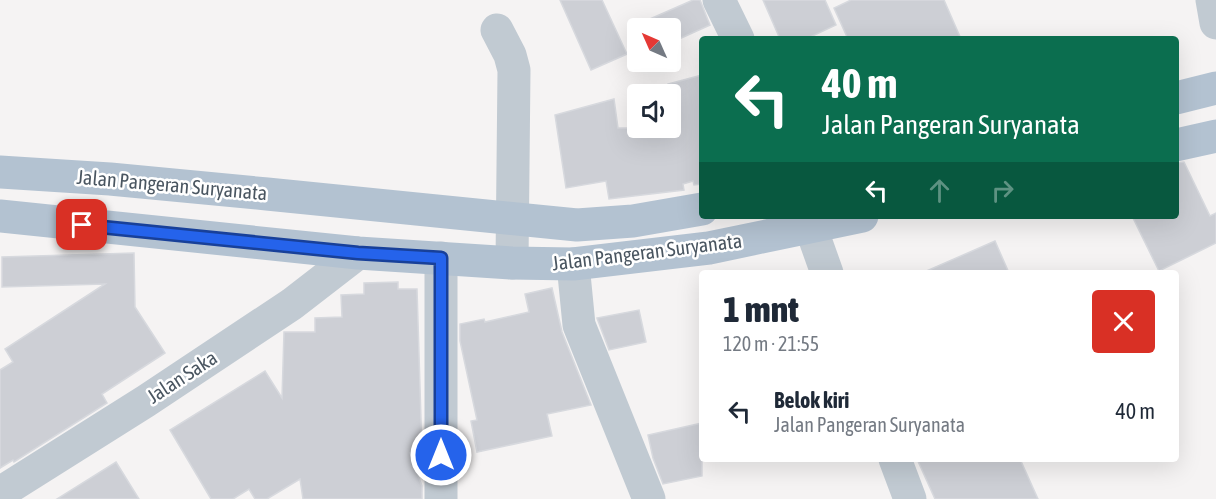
<!DOCTYPE html>
<html lang="id">
<head>
<meta charset="utf-8">
<style>
  :root { --surface:#fff; --page:#f6f6f7; --text:#1f2937; --muted:#747a83 }
  body { margin:0; font-family:"Asap Condensed",sans-serif; background:var(--page); color:var(--text); height:100vh; display:flex; flex-direction:column; font-size:22px; white-space:nowrap }
  * { box-sizing:border-box; margin:0 }
  p { font-size:20px; color:var(--muted) }
  .icon { flex:none; width:33px; height:33px; fill:none; stroke:currentColor; stroke-width:2; stroke-linecap:round; stroke-linejoin:round }
  .map { position:relative; flex:1; overflow:hidden }
  .details { position:absolute; left:699px; top:270px; width:480px; height:192px; display:flex; flex-direction:column; background:var(--surface); border-radius:6px; box-shadow:0 6px 24px #0002 }
  .details>* { flex:none }
  .guide { position:absolute; left:699px; top:36px; width:480px; height:183px; border-radius:6px; box-shadow:0 6px 24px #0002; background:#0b6e4f; color:#fff; overflow:hidden }
  .needle { width:39px; rotate:315deg }
  .tools { position:absolute; left:627px; top:18px; display:grid; gap:12px }
  .tools a { display:grid; place-items:center; width:54px; height:54px; border-radius:6px; background:var(--surface); box-shadow:0 6px 24px #0002; font-size:30px }
  .pin { position:absolute; display:grid; place-items:center; width:51px; height:51px; color:#fff; margin:-26px; border-radius:12px; box-shadow:0 3px 9px #0006 }
  .me { position:absolute; width:66px; margin:-33px; rotate:0deg; stroke-linejoin:round; filter:drop-shadow(0 0 4px #0008) }
  .turn { display:flex; align-items:center; gap:21px; height:126px; padding:0 24px; font-size:27px }
  .turn .icon { width:78px; height:78px; stroke-width:2.5 }
  .turn b { display:block; font-size:42px; line-height:51px }
  .lanes { display:flex; align-items:center; height:57px; padding:0 24px; background:#0003; justify-content:center; gap:30px; direction:ltr }
  .lanes .off { opacity:.35 }
  .round { display:grid; place-items:center; flex:none; width:63px; height:63px; border-radius:6px; background:var(--page) }
  .summary { display:flex; align-items:center; justify-content:space-between; height:102px; padding:0 24px }
  h1 { font-size:36px; font-weight:800; line-height:45px }
  ul { padding:0; list-style:none }
  li { display:flex; align-items:center; gap:18px; height:78px; padding:0 24px }
  li div { flex:1 }
  li b { display:block; font-size:22px }
  li em { font-style:normal }
  .map>svg:first-child { display:block }
  .building { fill:#cdcfd5; stroke:#d7d9de; stroke-width:1.5 }
  .lines { fill:none; stroke-linecap:round; stroke-linejoin:round }
  .minor { stroke:#c1cad2; stroke-width:33 }
  .major { stroke:#b3c2d1; stroke-width:33 }
  .route-casing { stroke:#184099; stroke-width:15 }
  .route { stroke:#2563eb; stroke-width:10 }
  .labels { text-anchor:middle; stroke-width:5; stroke-linejoin:round; paint-order:stroke }
  .street-label { font-size:20px; fill:#4a5661; stroke:#fff }
</style>
</head>
<body>
<div class="map">
<svg width="1216" height="499" viewBox="0 0 1216 499">
  <rect width="100%" height="100%" fill="#f5f3f3"/>
  <path class="building" d="M560 0H602L627 54 591 70Z
    M693 0H700L710 25 670 43V28H653L650 19Z
    M763 0H825L836 25 806 39H780Z
    M851 0H944L961 39H848L834 8Z
    M702 75V184L694 185 693 181 683 184 684 190 609 199 606 181 566 188 555 115 614 99 618 128H679L668 84Z
    M1184 162 1210 216 1216 213V243L1159 271 1132 216H1176V163Z
    M995 241 1009 273H922Z
    M134 253 135 307 165 353 102 394 107 403 14 462 13 460 0 468V370L13 362 5 349 105 284 2 287V257Z
    M398 282V289H417L422 452 410 453 422 486V499H303L300 479 267 499H255L249 489 233 499H211L170 430 265 371 282 398 284 332H315V318L342 317 341 295 364 294V283Z
    M552 288 562 332 591 405 547 414 552 436 477 452 471 421 477 420 460 341V324L484 319 485 322 529 312 525 294Z
    M639 310 646 342 609 350 597 318Z
    M702 423V476L663 484 653 458 648 435Z
    M917 459H1020L1038 499H935Z
    M116 462 139 499H57Z"/>
  <g class="lines">
    <path class="minor" d="M719 0 738 39
      M1212 0 1216 23
      M497 30 510 55 514 70 512 263
      M811 228 827 273
      M573 264 579 325 649 499
      M895 459 910 499
      M0 493 146 401 292 304 358 253
      M441 499V258"/>
    <path class="major" d="M1176 98 1216 88
      M1176 145 1216 136
      M0 172 110 179 267 194 577 225 633 221 702 209
      M0 216 358 253 512 263 573 264 709 248 862 216"/>
  </g>
  <g class="lines">
    <defs>
      <path id="route" d="M82 225 358 253 441 258V455"/>
    </defs>
    <use href="#route" class="route-casing"/>
    <use href="#route" class="route"/>
  </g>
  <g class="labels">
    <g class="street-label">
      <text transform="translate(172 185) rotate(5)" y="7">Jalan Pangeran Suryanata</text>
      <text transform="translate(647 252) rotate(-7)" y="7">Jalan Pangeran Suryanata</text>
      <text transform="translate(182 377) rotate(-33)" y="7">Jalan Saka</text>
    </g>
  </g>
</svg>
<div class="tools">
<a><svg class="needle" viewBox="-14 -14 28 28"><path d="M0-13l5 13h-10z" fill="#e53935"/><path d="M0 13l5-13h-10z" fill="#747a83"/></svg></a>
<a><svg class="icon" aria-label="sound" viewBox="0 0 24 24"><path d="M4 9h4l5-4v14l-5-4H4zM17 9q2 3 0 6"/></svg></a>
</div>
<div class="pin" style="left:82px;top:225px;background:#d93025"><svg class="icon" aria-label="arrive" viewBox="0 0 24 24"><path d="M6 21V4h12l-3 4 3 4H6"/></svg></div>
<svg class="me" style="left:441px;top:455px" viewBox="-20 -20 40 40"><circle r="17" fill="#2563eb" stroke="#fff" stroke-width="3"/><path d="M0-11L8 9 0 5-8 9z" fill="#fff"/></svg>
<div class="guide">
<div class="turn"><svg class="icon" aria-label="left" viewBox="0 0 24 24"><path d="M17 20v-9H6M10 6l-5 5 5 5"/></svg><div><b>40 m</b>Jalan Pangeran Suryanata</div></div>
<div class="lanes"><svg class="icon" aria-label="left" viewBox="0 0 24 24"><path d="M17 20v-9H6M10 6l-5 5 5 5"/></svg><svg class="icon off" aria-label="ahead" viewBox="0 0 24 24"><path d="M12 20V5M6 11l6-6 6 6"/></svg><svg class="icon off" aria-label="right" viewBox="0 0 24 24"><path d="M7 20v-9h11M14 6l5 5-5 5"/></svg></div>
</div>
<section class="details">
<div class="summary"><div><h1>1 mnt</h1><p>120 m · 21:55</p></div><a class="round" style="background:#d93025;color:#fff"><svg class="icon" aria-label="close" viewBox="0 0 24 24"><path d="M6 6l12 12M18 6L6 18"/></svg></a></div>
<ul>
<li><svg class="icon" aria-label="left" viewBox="0 0 24 24"><path d="M17 20v-9H6M10 6l-5 5 5 5"/></svg><div><b>Belok kiri</b><p>Jalan Pangeran Suryanata</p></div><em>40 m</em></li>
</ul>
</section>
</div>
</body>
</html>
